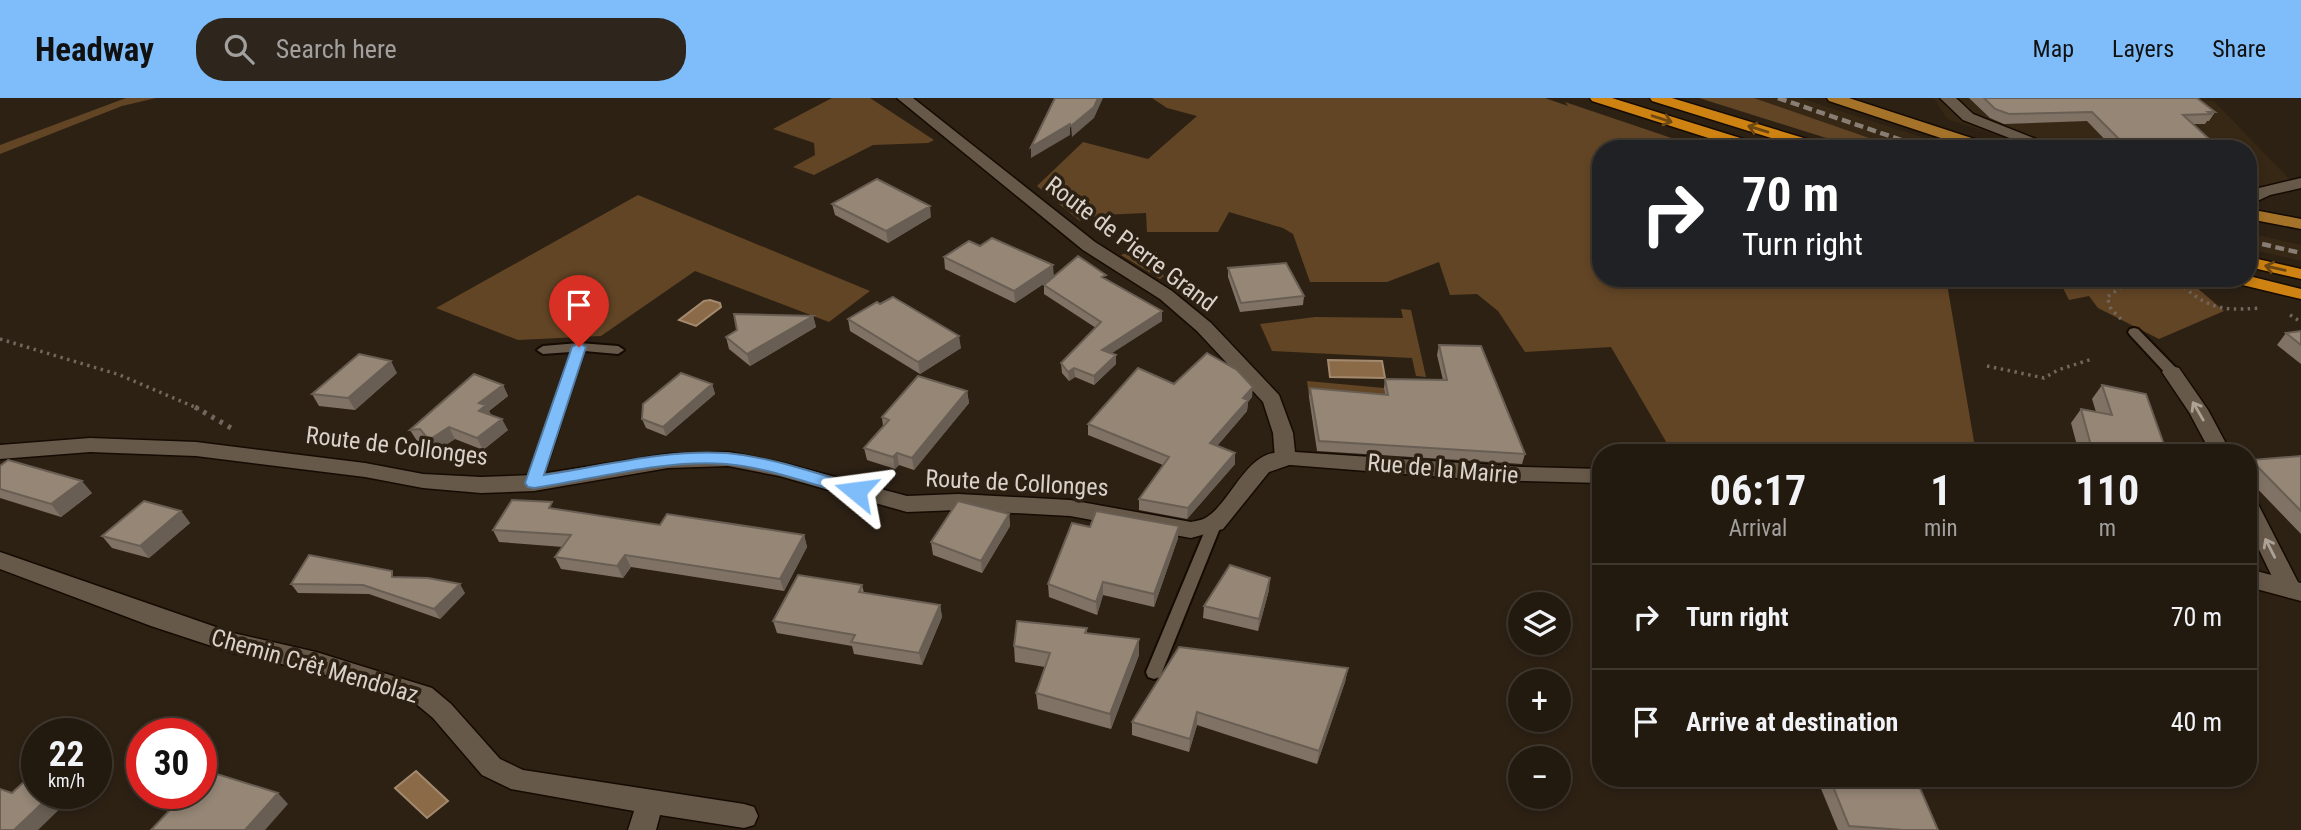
<!DOCTYPE html>
<html lang="en">
<head>
<meta charset="utf-8">
<style>
  :root { --surface:#22190f; --page:#2e261d; --text:#f1f3f6; --muted:#a2a09e; --line:#3f382f; --accent:#7fbdfa }
  body { margin:0; font-family:"Roboto Condensed",sans-serif; background:var(--page); color:var(--text); height:100vh; display:flex; flex-direction:column; font-size:26px; white-space:nowrap }
  * { box-sizing:border-box; margin:0 }
  p { font-size:23px; color:var(--muted) }
  .icon { flex:none; width:38px; height:38px; fill:none; stroke:currentColor; stroke-width:2; stroke-linecap:round; stroke-linejoin:round }
  .map { position:relative; flex:1; overflow:hidden }
  .drawer { position:absolute; left:1592px; top:346px; width:665px; height:343px; display:flex; flex-direction:column; background:var(--surface); border-radius:28px; box-shadow:0 4px 10px #0003,0 0 0 2px var(--line) }
  .drawer>* { flex:none }
  .top-card { position:absolute; left:1592px; top:42px; width:665px; height:147px; border-radius:28px; box-shadow:0 4px 10px #0003,0 0 0 2px var(--line); background:#202124; color:#fff; overflow:hidden }
  .fabs { position:absolute; left:1508px; top:494px; display:grid; gap:14px }
  .fabs a { display:grid; place-items:center; width:63px; height:63px; border-radius:50%; background:var(--surface); box-shadow:0 4px 10px #0003,0 0 0 2px var(--line); font-size:35px }
  .speed { position:absolute; left:21px; top:620px; display:flex; gap:14px; font-size:35px; font-weight:700; text-align:center }
  .speed>* { display:grid; place-content:center; width:91px; height:91px; border-radius:50%; background:var(--surface); box-shadow:0 4px 10px #0003,0 0 0 2px var(--line); line-height:1 }
  .speed small { font-size:18px; font-weight:400 }
  .speed .limit { border:10px solid #d22; background:#fff; color:#111 }
  .pin { position:absolute; display:grid; place-items:center; width:60px; height:60px; color:#fff; margin:-72px -30px; border-radius:50% 50% 50% 0; rotate:-45deg; box-shadow:0 0 7px #0007 }
  .pin .icon { rotate:45deg }
  .me { position:absolute; width:77px; margin:-38px; rotate:286deg; stroke-linejoin:round; filter:drop-shadow(0 0 5px #0008) }
  .turn { display:flex; align-items:center; gap:24px; height:147px; padding:0 35px; font-size:32px }
  .turn .icon { width:91px; height:91px; stroke-width:2.5 }
  .turn b { display:block; font-size:49px; line-height:60px }
  .eta { display:flex; justify-content:space-evenly; align-items:center; height:119px; text-align:center }
  .eta b { font-size:42px; font-weight:700; line-height:49px }
  ul { padding:0; list-style:none }
  li { display:flex; align-items:center; gap:21px; height:105px; padding:0 35px; border-top:2px solid var(--line) }
  li div { flex:1 }
  li b { display:block; font-size:26px }
  li em { font-style:normal }
  header { display:flex; align-items:center; gap:42px; box-sizing:border-box; height:98px; padding:0 35px; background:var(--accent); color:#111 }
  header strong { font-size:33px }
  nav { display:flex; gap:38px; margin-inline-start:auto; font-size:24px }
  .search { width:490px; height:63px; background:var(--page); display:flex; align-items:center; gap:18px; box-sizing:border-box; padding:0 24px; border-radius:28px; color:var(--muted); font-size:26px }
  .map>svg:first-child { display:block }
  .built { fill:#372715 }
  .green { fill:#624525 }
  .water { fill:#8b6b47; stroke:#a38a6e; stroke-width:2 }
  .lines { fill:none; stroke-linecap:round; stroke-linejoin:round }
  .lane-casing { stroke:#150b02; stroke-width:4 }
  .street-casing { stroke:#150b02; stroke-width:3 }
  .secondary-casing { stroke:#150b02; stroke-width:3 }
  .primary-casing { stroke:#150b02; stroke-width:3 }
  .highway-casing { stroke:#150b02; stroke-width:3 }
  .path-far1 { stroke:#71675c; stroke-width:3.5; stroke-dasharray:2.5 4.5; stroke-linecap:butt }
  .path { stroke:#71675c; stroke-width:5; stroke-dasharray:3.5 6; stroke-linecap:butt }
  .lane { fill:#66594a; fill-rule:evenodd }
  .street { fill:#66594a; fill-rule:evenodd }
  .secondary { fill:#66594a; fill-rule:evenodd }
  .primary { fill:#a47228; fill-rule:evenodd }
  .highway { fill:#cd8211; fill-rule:evenodd }
  .rail { stroke:#887e73; stroke-width:4.5; stroke-dasharray:9 4.5; stroke-linecap:butt }
  .wall { fill:#807365 }
  .shaded-wall { fill:#685e53 }
  .building { fill:#958676; stroke:#685e53; stroke-width:2 }
  .oneway { stroke:#6d4813 }
  .oneway2 { stroke:#aca296 }
  .route { fill:#7fbdfa; stroke:#537ba2; stroke-width:2 }
  .labels { text-anchor:middle; stroke-width:7; stroke-linejoin:round; paint-order:stroke }
  .street-label { font-size:24px; fill:#dad2c9; stroke:#2d2114 }
</style>
</head>
<body>
<header>
<strong>Headway</strong>
<div class="search"><svg class="icon" aria-label="search" viewBox="0 0 24 24"><circle cx="10" cy="10" r="6"/><path d="M15 15l6 6"/></svg>Search here</div>
<nav><a>Map</a><a>Layers</a><a>Share</a></nav>
</header>
<div class="map">
<svg width="2301" height="732" viewBox="0 0 2301 732">
  <rect width="100%" height="100%" fill="#2d2114"/>
  <path class="built" d="M1754 0H1800L1959 51H1901Z
    M1934 0H2156L2214 3 2293 85 2249 99V51H2039L1947 21Z
    M2249 135 2301 147V163L2249 151Z"/>
  <path class="green" d="M126 0H156L122 8 0 56V47Z
    M832 0H870L934 42 928 45 873 47 814 77 793 69 815 57 814 45 773 31Z
    M1152 0H1545L1568 8 1565 4 1704 51H1601V180H1946L1976 355H1860L1773 345 1672 354 1611 249 1525 254 1498 213 1477 196 1450 197 1439 164 1387 184H1310L1293 136 1283 130 1229 114 1218 134H1147L1146 115 1101 117 1080 123 1037 88 1083 44 1148 61 1197 18 1167 10Z
    M1699 0H1754L1901 51H1861Z
    M638 97 870 193 829 224 695 173 601 238 518 242 436 210Z
    M1131 153 1157 154 1155 165 1164 178 1160 181 1121 157Z
    M2043 180H2180L2188 182 2224 213 2159 241 2098 210 2089 198 2069 202 2061 186Z
    M1401 211 1411 212 1426 279 1416 278 1412 260 1272 253 1260 226 1315 219 1403 220Z
    M1307 283 1384 290 1386 307 1309 299Z"/>
  <path class="water" d="M710 202 720 205 721 209 696 228 679 222 704 203Z
    M1328 262 1382 263 1385 280 1330 279Z
    M416 673 448 703 427 720 395 690Z"/>
  <g class="lines">
    <defs>
      <path id="lane" d="M2134 230 2138 231 2177 271 2178 274 2177 277H2167L2130 237 2128 234 2130 231Z
        M579 245 618 248 624 252 618 256 584 253 541 385 534 390 529 389 527 385 571 254 543 256 537 252 543 248Z
        M1215 420 1220 421 1222 425 1162 574 1160 579 1154 581 1148 579 1146 574 1208 425 1210 421Z"/>
      <path id="street" d="M1940 0H1956L1973 16 2061 51H2038L1963 22Z
        M2301 80V90L2270 97 2249 107V95L2259 90Z
        M2172 268 2179 270 2208 312 2231 355H2211L2189 314 2162 274 2165 270Z
        M90 340 196 344 365 365 423 376 481 379 534 377 668 356 728 354 779 364 907 398 958 396 1070 402 1191 424C1196 423 1203 422 1207 419 1234 402 1249 343 1292 356L1295 361 1292 366 1269 374 1223 431 1191 440 1070 418 958 412 907 414 779 378 728 368 668 370 534 393 481 395 423 390 365 379 196 358 90 354 0 361V347Z
        M2249 402 2257 404 2260 410 2301 490 2298 497 2290 500 2282 497 2278 491 2249 431Z
        M0 454 233 535 316 554 432 590 451 606 500 661 523 672 744 706 754 709 758 718 754 727 744 730 660 717 656 732H628L634 713 511 691 482 677 433 620 415 605 316 574 233 555 151 528 0 471Z"/>
      <path id="secondary" d="M897 0H913L1095 144 1172 193 1211 225 1279 297 1293 335 1295 354 1522 369 1601 371V385L1482 382 1278 366 1275 361 1273 335 1263 304 1197 233 1160 201 1083 152Z
        M2249 471 2301 485V503L2249 489Z"/>
      <path id="primary" d="M1827 0H1849L1996 48 1998 51H1974L1829 3Z
        M2249 111 2301 121V131L2249 121Z"/>
      <path id="highway" d="M1590 0H1612L1766 48 1768 51H1743L1592 3Z
        M1650 0H1672L1830 48 1832 51H1807L1652 3Z
        M2249 159 2301 171V181L2249 169Z
        M2249 178 2301 191V201L2230 184 2227 180H2249Z"/>
    </defs>
    <use href="#lane" class="lane-casing"/>
    <use href="#street" class="street-casing"/>
    <use href="#secondary" class="secondary-casing"/>
    <use href="#primary" class="primary-casing"/>
    <use href="#highway" class="highway-casing"/>
    <path class="path-far1" d="M2173 180C2205 208 2217 214 2259 210
      M2290 217 2301 224
      M2121 221 2111 211 2107 199 2123 188 2154 180
      M0 241 120 277 199 311
      M1987 268 2044 280 2058 272 2092 261"/>
    <path class="path" d="M195 309 233 331"/>
    <use href="#lane" class="lane"/>
    <use href="#street" class="street"/>
    <use href="#secondary" class="secondary"/>
    <use href="#primary" class="primary"/>
    <use href="#highway" class="highway"/>
    <path class="rail" d="M1778 0 1928 51
      M2249 143 2301 155"/>
  </g>
  <path class="wall" d="M1969 0H2197L2215 14 2209 23H2207L2205 26H2192L2220 51H2114L2087 23 2004 26 1990 20Z
    M832 106 931 119 888 145 835 117Z
    M944 159 1054 178 1106 182 1162 223 1111 255 1116 266 1094 287 1075 279 1069 283 1062 275 1061 265 1096 230 1044 196V187L1048 183 1015 205 945 171Z
    M1228 170 1304 198 1303 207 1240 214 1228 179Z
    M880 206 961 250 920 276 850 233 848 221Z
    M813 218 816 229 750 268 729 251 726 239Z
    M2301 233V266L2277 247 2286 235Z
    M1439 247 1525 356 1522 366 1317 353 1309 299 1310 290 1385 297 1384 290 1385 281 1443 282 1437 257Z
    M397 275 355 312 319 308 312 296Z
    M712 286 715 296 666 338 646 330 642 321Z
    M503 287 508 298 489 313 491 317 508 332 483 352 455 341 436 353 427 343H417L410 332Z
    M2102 287 2167 355H2079L2071 325 2081 311 2096 314 2092 301Z
    M967 293 969 305 914 372 899 367 895 371 867 362 864 350 883 328 882 319Z
    M1252 299 1248 304 1247 313 1217 348 1235 355V366L1187 421 1139 412V401L1163 367 1088 337V326Z
    M2301 358V436L2249 382V364L2251 362Z
    M0 368 92 395 61 419 0 400Z
    M555 411 660 427 804 437 807 449 784 493 631 469 623 480 561 471 555 459 563 449 499 444 493 432Z
    M181 413 190 425 149 460 112 450 102 438Z
    M1009 416 1010 428 982 475 933 457 931 444Z
    M1090 429 1178 440 1154 509 1103 497 1097 517 1049 499 1048 486Z
    M396 479 465 495 440 521 369 496 298 495 291 486Z
    M862 487 864 495 940 507 942 519 922 567 854 556 852 548 777 535 773 523Z
    M1269 492 1258 533 1203 520 1204 508Z
    M1087 530V535L1139 541V557L1111 631 1038 611 1036 595 1045 569 1015 564 1014 548Z
    M1348 570 1345 584 1317 666 1197 627 1189 654 1132 637V624Z
    M1817 681H1916L1938 732H1838Z"/>
  <path class="shaded-wall" d="M1098 0H1103L1094 20 1072 39 1071 28Z
    M1070 26V37L1031 60V49Z
    M930 108 931 119 888 145 886 133Z
    M1053 167 1054 179 1015 205 1014 193Z
    M1162 213V223L1103 261 1102 252Z
    M813 218 816 229 750 268 747 256Z
    M959 238 961 250 920 276 918 264Z
    M1116 257V266L1094 287V278Z
    M391 263 397 275 355 312 348 300Z
    M1074 270 1075 279 1069 283 1068 274Z
    M712 286 715 296 666 338 663 329Z
    M503 287 508 298 489 313 492 319 479 313V305Z
    M1253 289 1252 299 1248 304 1247 313 1210 356V345L1243 300Z
    M967 293 969 305 914 372 912 360Z
    M502 321 508 332 483 352 477 340Z
    M449 329 455 341 436 353 429 342Z
    M897 355 899 367 895 371 893 359Z
    M1235 355V366L1187 421 1188 410Z
    M82 383 92 395 61 419 51 406Z
    M181 413 190 425 149 460 140 448Z
    M1009 416 1010 428 982 475 981 463Z
    M1179 428 1178 440 1154 509V496Z
    M804 437 807 449 784 493 780 481Z
    M625 457 631 469 623 480 617 468Z
    M1270 480 1269 492 1258 533 1259 521Z
    M1103 484V497L1097 517 1096 504Z
    M460 486 465 495 440 521 434 511Z
    M940 507 942 519 922 567 919 555Z
    M1139 541V557L1111 631 1110 616Z
    M1348 570 1345 584 1317 666 1319 653Z
    M1197 614V627L1189 654 1190 641Z
    M53 695H60L68 703 38 732H14Z
    M278 695 288 706 265 732H245Z"/>
  <path class="building" d="M1055 0H1098L1094 9 1071 28 1070 26 1031 49Z
    M1984 0H2197L2215 14H2208L2211 16 2183 17 2220 51H2129L2092 14 2009 16 1995 11Z
    M877 81 930 108 886 133 832 106Z
    M992 140 1053 167 1014 193 944 159 969 143 980 148Z
    M1078 158 1106 177 1102 179 1162 213 1102 252 1116 257 1094 278 1074 270 1068 274 1061 265 1101 224 1044 187Z
    M1286 165 1304 198 1241 205 1228 170Z
    M893 199 959 238 918 264 848 221 877 204 880 206Z
    M734 216 813 218 747 256 726 239 737 232Z
    M2301 233V247L2286 235Z
    M1439 247 1481 248 1525 356 1319 343 1310 290 1388 297 1385 281 1447 282Z
    M1207 255 1237 272 1253 289 1243 300 1248 302 1210 345 1235 355 1188 410 1139 401 1169 359 1088 326 1138 270 1174 286Z
    M359 256 391 263 348 300 312 296Z
    M681 275 712 286 663 329 642 321 643 306Z
    M474 276 503 287 479 305 486 307 479 313 502 321 477 340 449 329 429 342 420 331 410 332Z
    M918 278 967 293 912 360 897 355 893 359 864 350 889 322 882 319Z
    M2102 287 2146 296 2167 355H2093L2081 311 2112 317Z
    M2301 358V413L2251 362Z
    M8 362 82 383 51 406 0 391V368Z
    M512 402 552 404 549 410 660 427 667 416 804 437 780 481 625 457 617 468 555 459 571 437 493 432Z
    M144 403 181 413 140 448 102 438Z
    M958 403 1009 416 981 463 931 444Z
    M1096 413 1179 428 1154 496 1103 484 1096 504 1048 486 1072 425 1090 429Z
    M309 457 392 473V479L428 480 460 486 434 511 363 487 291 486Z
    M1230 467 1270 480 1259 521 1204 508Z
    M798 477 862 487 859 494 940 507 919 555 851 544 855 537 773 523Z
    M1017 523 1087 530 1085 535 1139 541 1110 616 1036 595 1050 555 1014 548Z
    M1179 549 1348 570 1319 653 1197 614 1190 641 1132 624Z
    M207 673 278 695 245 732H151L186 695H201V679Z
    M1830 681H1916L1938 732H1903L1849 728Z
    M26 682 37 685V695H53L14 732H0V691L12 695Z"/>
  <defs><path id="oneway-shaft" d="M-6 0H5M1.5-3L5.5 0L1.5 3" fill="none" stroke-width="1.6" stroke-linecap="round" stroke-linejoin="round" transform="scale(1.75)"/></defs>
  <g class="oneway">
    <use href="#oneway-shaft" transform="translate(1662 21) rotate(18)"/>
    <use href="#oneway-shaft" transform="translate(1758 31) rotate(-163)"/>
    <use href="#oneway-shaft" transform="translate(2275 170) rotate(-167)"/>
  </g>
  <g class="oneway2">
    <use href="#oneway-shaft" transform="translate(2198 313) rotate(-120)"/>
    <use href="#oneway-shaft" transform="translate(2270 450) rotate(-117)"/>
  </g>
  <path class="route" d="M579 245 586 249 544 377C603 368 666 351 726 355 772 359 818 376 862 389L864 393 856 399C814 387 770 370 726 366 665 361 594 381 534 390L528 389 525 385 572 249Z"/>
  <g class="labels">
    <g class="street-label">
      <text transform="translate(1131 146) rotate(37)" y="8">Route de Pierre Grand</text>
      <text transform="translate(397 348) rotate(7)" y="8">Route de Collonges</text>
      <text transform="translate(1443 371) rotate(5)" y="8">Rue de la Mairie</text>
      <text transform="translate(1017 385) rotate(3)" y="8">Route de Collonges</text>
      <text transform="translate(315 568) rotate(16)" y="8">Chemin Crêt Mendolaz</text>
    </g>
  </g>
</svg>
<div class="fabs">
<a><svg class="icon" aria-label="layers" viewBox="0 0 24 24"><path d="M12 4l9 5-9 5-9-5zM3 14l9 5 9-5"/></svg></a>
<a>+</a>
<a>−</a>
</div>
<div class="speed"><div>22<small>km/h</small></div><div class="limit">30</div></div>
<div class="pin" style="left:579px;top:249px;background:#d93025"><svg class="icon" aria-label="arrive" viewBox="0 0 24 24"><path d="M6 21V4h12l-3 4 3 4H6"/></svg></div>
<svg class="me" style="left:856px;top:393px" viewBox="-20 -20 40 40"><path d="M0-17L14 15 0 8-14 15z" fill="#7fbdfa" stroke="#fff" stroke-width="4"/></svg>
<div class="top-card">
<div class="turn"><svg class="icon" aria-label="right" viewBox="0 0 24 24"><path d="M7 20v-9h11M14 6l5 5-5 5"/></svg><div><b>70 m</b>Turn right</div></div>
</div>
<section class="drawer">
<div class="eta">
<div><b>06:17</b><p>Arrival</p></div>
<div><b>1</b><p>min</p></div>
<div><b>110</b><p>m</p></div>
</div>
<ul>
<li><svg class="icon" aria-label="right" viewBox="0 0 24 24"><path d="M7 20v-9h11M14 6l5 5-5 5"/></svg><div><b>Turn right</b></div><em>70 m</em></li>
<li><svg class="icon" aria-label="arrive" viewBox="0 0 24 24"><path d="M6 21V4h12l-3 4 3 4H6"/></svg><div><b>Arrive at destination</b></div><em>40 m</em></li>
</ul>
</section>
</div>
</body>
</html>
